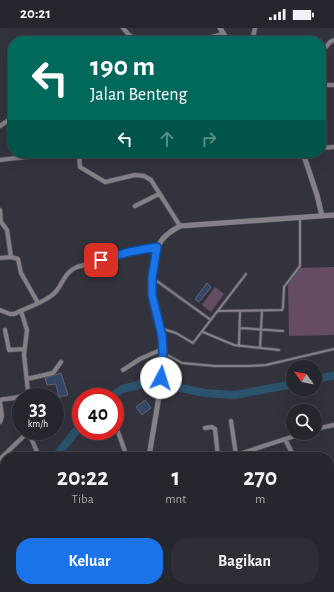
<!DOCTYPE html>
<html lang="id">
<head>
<meta charset="utf-8">
<style>
  :root { --surface:#26262e; --page:#2e2e36; --text:#f1f3f6; --muted:#a4a5aa; --line:#42434a; --accent:#1a73e8 }
  body { margin:0; font-family:"Alegreya Sans",sans-serif; background:var(--page); color:var(--text); height:100vh; display:flex; flex-direction:column; font-size:15px; white-space:nowrap }
  * { box-sizing:border-box; margin:0 }
  p { font-size:13px; color:var(--muted) }
  .icon { flex:none; width:22px; height:22px; fill:none; stroke:currentColor; stroke-width:2; stroke-linecap:round; stroke-linejoin:round }
  .map { position:relative; flex:1; overflow:hidden }
  .drawer { position:absolute; left:0px; top:424px; width:334px; height:140px; display:flex; flex-direction:column; background:var(--surface); border-radius:16px 16px 0 0; box-shadow:0 4px 16px #0002,0 0 0 1px var(--line) }
  .drawer>* { flex:none }
  .top-card { position:absolute; left:8px; top:8px; width:318px; height:122px; border-radius:16px; box-shadow:0 4px 16px #0002,0 0 0 1px var(--line); background:#00695c; color:#fff; overflow:hidden }
  .needle { width:26px; rotate:303deg }
  .buttons { position:absolute; left:286px; top:332px; display:grid; gap:8px }
  .buttons a { display:grid; place-items:center; width:36px; height:36px; border-radius:50%; background:var(--surface); box-shadow:0 4px 16px #0002,0 0 0 1px var(--line); font-size:20px }
  .speed { position:absolute; left:12px; top:360px; display:flex; gap:8px; font-size:20px; font-weight:700; text-align:center }
  .speed>* { display:grid; place-content:center; width:52px; height:52px; border-radius:50%; background:var(--surface); box-shadow:0 4px 16px #0002,0 0 0 1px var(--line); line-height:1 }
  .speed small { font-size:10px; font-weight:400 }
  .speed .limit { border:6px solid #d22; background:#fff; color:#111 }
  .pin { position:absolute; display:grid; place-items:center; width:34px; height:34px; color:#fff; margin:-17px; border-radius:8px; box-shadow:0 2px 6px #0006 }
  .me { position:absolute; width:44px; margin:-22px; rotate:5deg; stroke-linejoin:round; filter:drop-shadow(0 0 3px #0008) }
  .turn { display:flex; align-items:center; gap:14px; height:84px; padding:0 16px; font-size:18px }
  .turn .icon { width:52px; height:52px; stroke-width:2.5 }
  .turn b { display:block; font-size:28px; line-height:34px }
  .lanes { display:flex; align-items:center; height:38px; padding:0 16px; background:#0003; justify-content:center; gap:20px; direction:ltr }
  .lanes .off { opacity:.35 }
  .eta { display:flex; justify-content:space-evenly; align-items:center; height:68px; text-align:center }
  .eta b { font-size:24px; font-weight:700; line-height:28px }
  .primary-button { display:flex; gap:8px; margin-top:auto; padding:8px 16px }
  .primary-button a { flex:1; height:46px; border-radius:16px; background:var(--accent); color:#fff; font-size:16px; font-weight:700; line-height:46px; text-align:center }
  .primary-button a+a { background:var(--page); color:var(--text) }
  .status { display:flex; justify-content:space-between; align-items:center; height:28px; padding:0 20px; background:var(--surface); direction:ltr }
  .status svg { height:11px; fill:currentColor }
  .map>svg:first-child { display:block }
  .green { fill:#654c61 }
  .lines { fill:none; stroke-linecap:round; stroke-linejoin:round }
  .river { stroke:#2b536d; stroke-width:8 }
  .building { fill:#354769; stroke:#606570 }
  .service-casing { stroke:#50505b; stroke-width:3.5 }
  .minor-casing { stroke:#50505b; stroke-width:5.5 }
  .tertiary-casing { stroke:#50505b; stroke-width:6 }
  .trunk-casing { stroke:#50505b; stroke-width:8 }
  .service { stroke:#838086; stroke-width:2 }
  .minor { stroke:#838086; stroke-width:4 }
  .tertiary { stroke:#838086; stroke-width:5 }
  .trunk { stroke:#e2dbe7; stroke-width:7 }
  .route-casing { stroke:#114b97; stroke-width:10 }
  .route { stroke:#1a73e8; stroke-width:7 }
</style>
</head>
<body>
<div class="status"><b>20:21</b><svg viewBox="0 0 49 12"><path d="M0 12V9h3v3zM5 12V6h3v6zM10 12V3h3v9zM15 12V0h3v12zM26 1h20v11H26zM47 4h2v5h-2z"/></svg></div>
<div class="map">
<svg width="334" height="564" viewBox="0 0 334 564">
  <rect width="100%" height="100%" fill="#33333e"/>
  <path class="green" d="M334 239V307L289 308 288 257 299 240Z
    M215 259 224 266 211 284 202 277Z"/>
  <g class="lines">
    <path class="river" d="M315 352 334 347
      M111 369 122 361 151 354 205 365 235 367 293 356
      M55 429 81 397
      M0 485 5 482"/>
  </g>
  <path class="building" d="M207 255 211 259 199 274 195 271Z
    M61 345 68 367 59 369 56 356 47 357 45 350Z
    M145 372 151 380 142 387 136 379Z"/>
  <g class="lines">
    <defs>
      <path id="service" d="M154 251 211 292
        M218 283 282 282 283 280 284 259 300 238V190
        M160 300 176 305 193 315 246 246
        M240 300 283 303
        M203 304 234 317 279 322
        M239 318 240 283
        M260 320 262 283
        M164 325 182 335 215 338H249L266 337 334 321"/>
      <path id="minor" d="M123 0 129 7 138 13
        M225 9 241 10 249 13
        M197 13 223 6
        M252 13 255 0
        M321 25 330 14 334 12
        M321 57H334
        M0 98 13 89
        M321 120 334 119
        M79 125 80 139 105 154 135 147 144 148 151 152 180 198
        M0 132 58 125
        M135 178 159 166
        M0 182 1 194 7 202 11 229
        M0 230 11 229 18 231 21 245 38 275
        M0 282 10 286H14C26 280 40 276 51 268 63 260 62 245 77 239L129 224 157 219
        M5 302 9 322 24 321
        M123 342 140 331 163 321
        M27 351 53 345 61 334
        M0 372C8 370 23 371 28 363L24 327 27 302 21 283
        M0 374 2 388 0 394
        M231 393 236 427
        M205 400 212 399 215 401 218 429
        M117 401 127 429
        M315 401 334 397
        M28 403 38 426V429
        M285 411 294 429
        M230 429 304 405
        M0 431 28 404
        M0 460 5 457
        M0 551 5 552
        M226 559V564
        M158 564 159 559"/>
      <path id="tertiary" d="M220 0 228 13
        M303 125 317 167 322 188
        M149 429C154 395 162 361 163 326 164 306 154 287 152 267 151 256 152 244 154 233 158 214 162 208 180 198L334 187
        M117 564 119 559"/>
      <path id="trunk" d="M329 522 334 520
        M254 564 262 559"/>
    </defs>
    <use href="#service" class="service-casing"/>
    <use href="#minor" class="minor-casing"/>
    <use href="#tertiary" class="tertiary-casing"/>
    <use href="#trunk" class="trunk-casing"/>
    <use href="#service" class="service"/>
    <use href="#minor" class="minor"/>
    <use href="#tertiary" class="tertiary"/>
    <use href="#trunk" class="trunk"/>
  </g>
  <g class="lines">
    <defs>
      <path id="route" d="M101 232 129 224 157 219 152 250V267L162 308 163 325 161 350"/>
    </defs>
    <use href="#route" class="route-casing"/>
    <use href="#route" class="route"/>
  </g>
</svg>
<div class="buttons">
<a><svg class="needle" viewBox="-14 -14 28 28"><path d="M0-13l5 13h-10z" fill="#e53935"/><path d="M0 13l5-13h-10z" fill="#a4a5aa"/></svg></a>
<a><svg class="icon" aria-label="search" viewBox="0 0 24 24"><circle cx="10" cy="10" r="6"/><path d="M15 15l6 6"/></svg></a>
</div>
<div class="speed"><div>33<small>km/h</small></div><div class="limit">40</div></div>
<div class="pin" style="left:101px;top:232px;background:#d93025"><svg class="icon" aria-label="arrive" viewBox="0 0 24 24"><path d="M6 21V4h12l-3 4 3 4H6"/></svg></div>
<svg class="me" style="left:161px;top:350px" viewBox="-20 -20 40 40"><circle r="19" fill="#fff"/><path d="M0-13L10 11 0 6-10 11z" fill="#1a73e8"/></svg>
<div class="top-card">
<div class="turn"><svg class="icon" aria-label="left" viewBox="0 0 24 24"><path d="M17 20v-9H6M10 6l-5 5 5 5"/></svg><div><b>190 m</b>Jalan Benteng</div></div>
<div class="lanes"><svg class="icon" aria-label="left" viewBox="0 0 24 24"><path d="M17 20v-9H6M10 6l-5 5 5 5"/></svg><svg class="icon off" aria-label="ahead" viewBox="0 0 24 24"><path d="M12 20V5M6 11l6-6 6 6"/></svg><svg class="icon off" aria-label="right" viewBox="0 0 24 24"><path d="M7 20v-9h11M14 6l5 5-5 5"/></svg></div>
</div>
<section class="drawer">
<div class="eta">
<div><b>20:22</b><p>Tiba</p></div>
<div><b>1</b><p>mnt</p></div>
<div><b>270</b><p>m</p></div>
</div>
<div class="primary-button"><a>Keluar</a><a>Bagikan</a></div>
</section>
</div>
</body>
</html>
